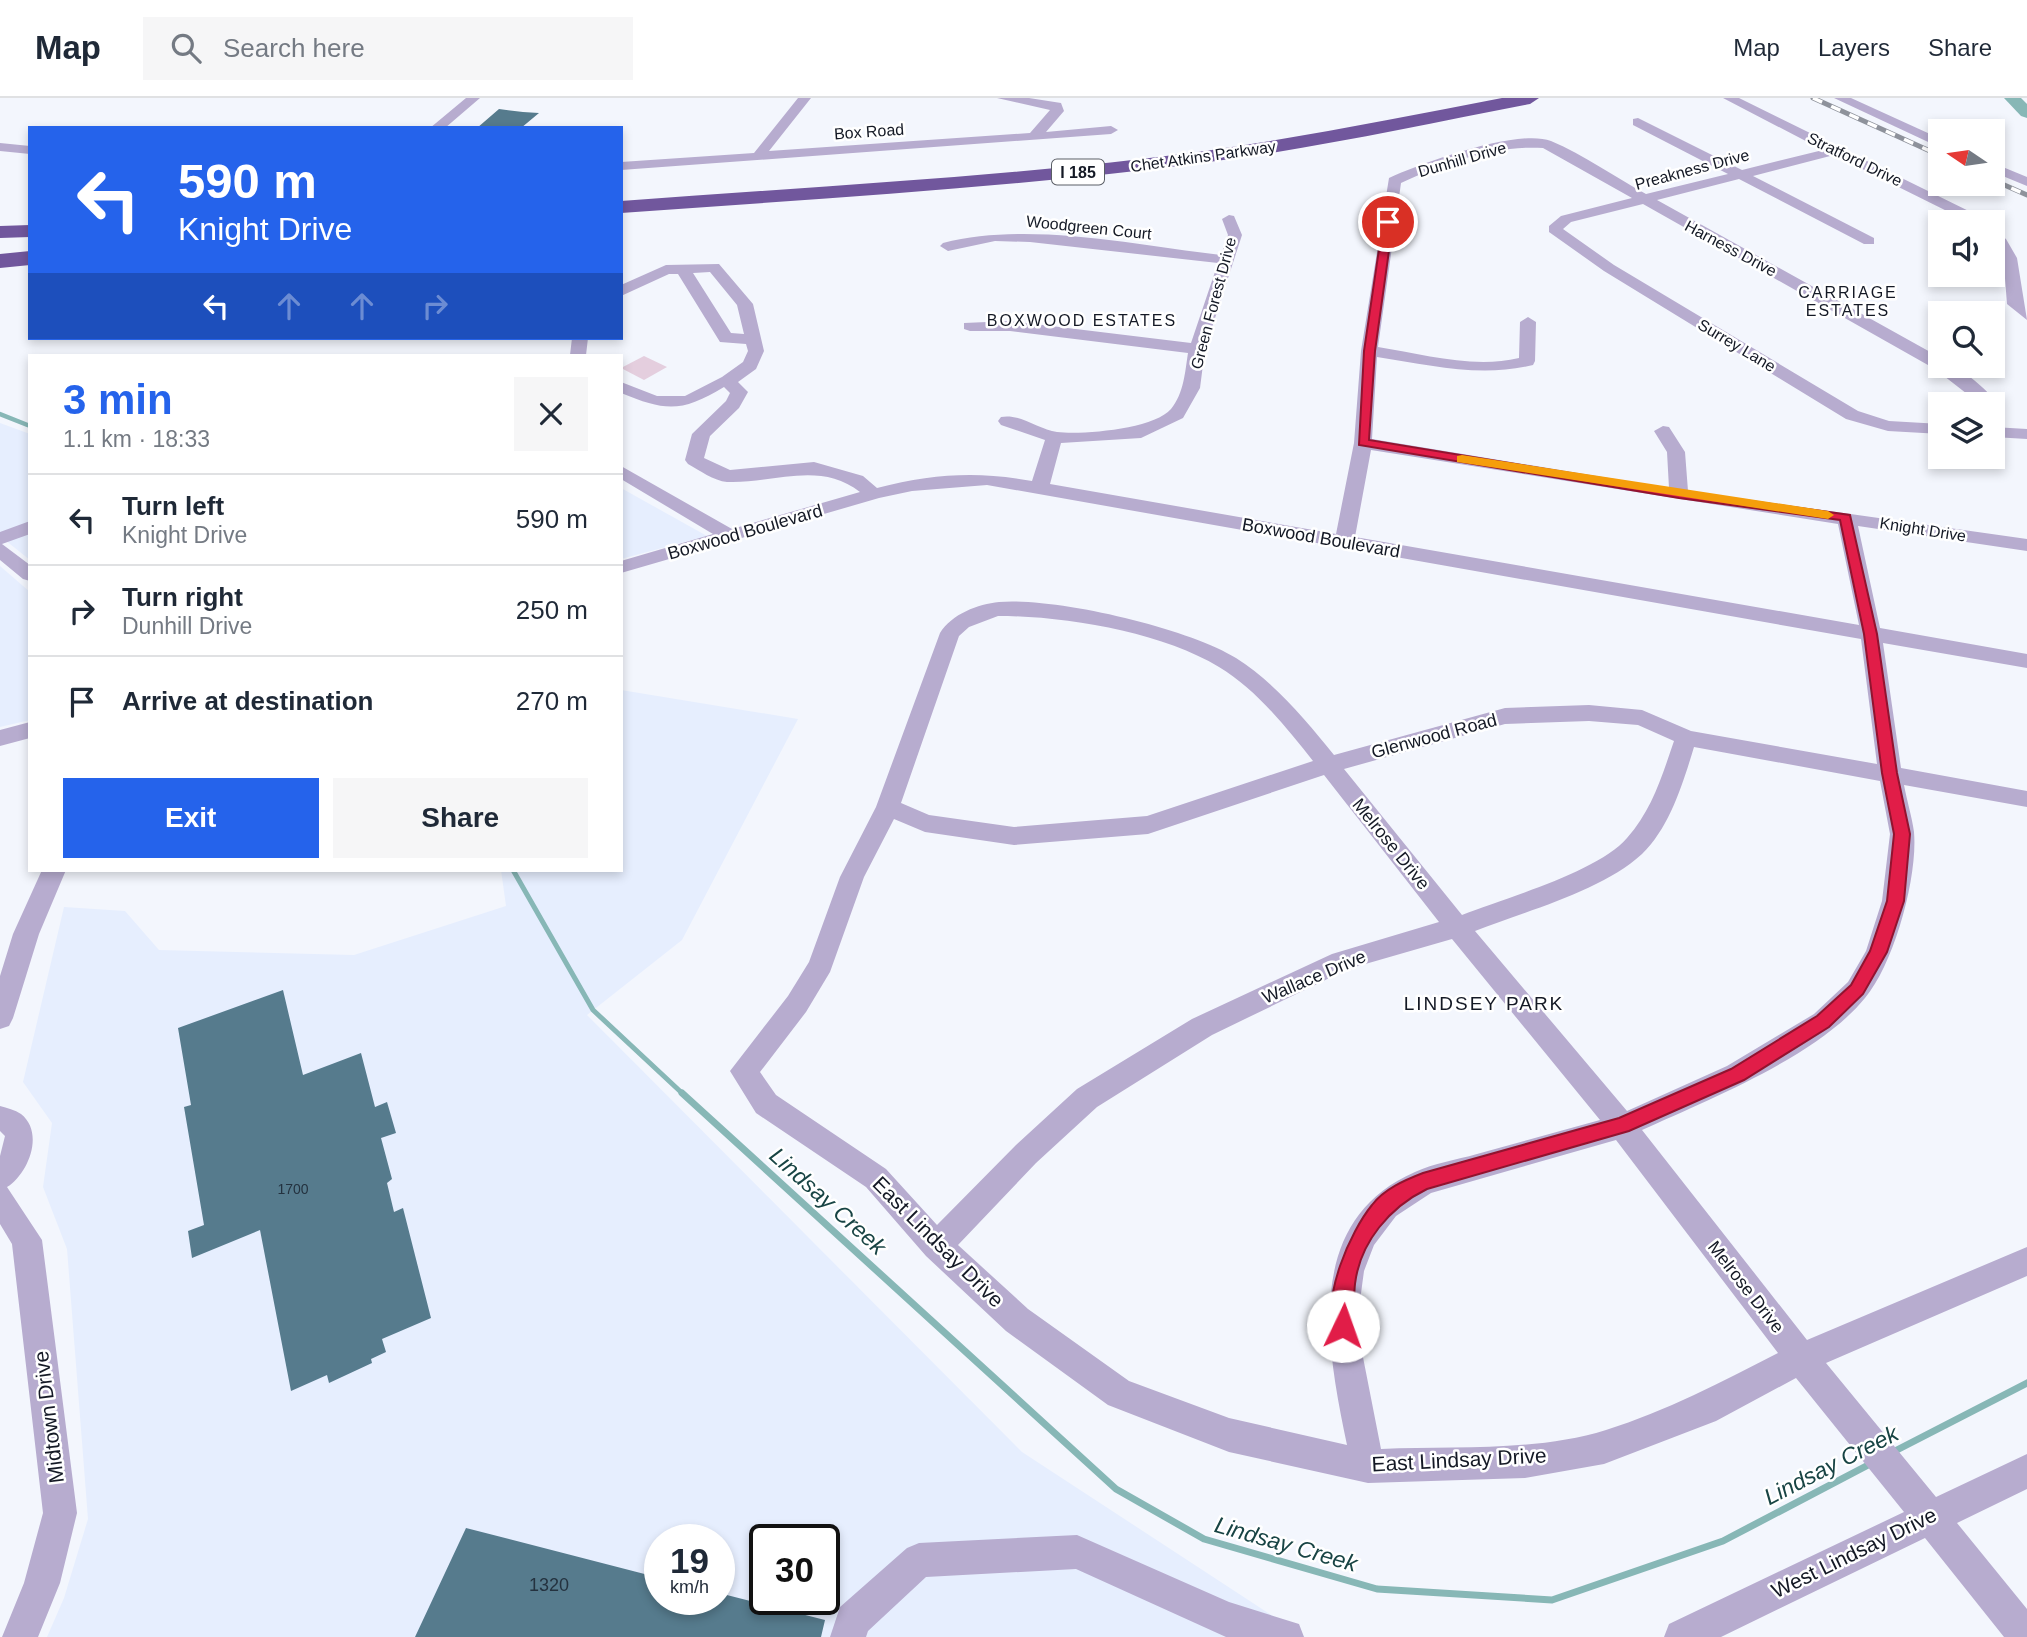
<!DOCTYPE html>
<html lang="en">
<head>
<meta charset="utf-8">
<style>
  :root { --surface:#fff; --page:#f6f6f7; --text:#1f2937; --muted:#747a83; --line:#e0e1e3; --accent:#2563eb }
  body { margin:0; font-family:Arial,sans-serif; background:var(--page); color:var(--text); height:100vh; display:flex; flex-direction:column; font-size:26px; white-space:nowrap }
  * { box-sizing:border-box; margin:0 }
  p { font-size:23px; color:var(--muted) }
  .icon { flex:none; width:38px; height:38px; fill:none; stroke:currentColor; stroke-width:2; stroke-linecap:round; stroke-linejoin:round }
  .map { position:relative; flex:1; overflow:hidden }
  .details { position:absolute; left:28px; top:256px; width:595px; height:518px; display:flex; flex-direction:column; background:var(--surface); border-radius:0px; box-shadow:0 4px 10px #0003 }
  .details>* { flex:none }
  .banner { position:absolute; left:28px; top:28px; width:595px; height:214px; border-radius:0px; box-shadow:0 4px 10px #0003; background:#2563eb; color:#fff; overflow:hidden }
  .needle { width:46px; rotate:283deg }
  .buttons { position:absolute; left:1928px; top:21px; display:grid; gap:14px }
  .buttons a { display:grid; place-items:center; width:77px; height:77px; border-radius:0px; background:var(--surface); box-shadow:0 4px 10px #0003; font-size:35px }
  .speed { position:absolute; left:644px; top:1426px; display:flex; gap:14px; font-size:35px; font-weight:700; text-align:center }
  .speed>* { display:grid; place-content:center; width:91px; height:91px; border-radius:50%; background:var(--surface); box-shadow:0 4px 10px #0003; line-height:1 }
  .speed small { font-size:18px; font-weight:400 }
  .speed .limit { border:4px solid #111; border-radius:10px; background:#fff; color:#111 }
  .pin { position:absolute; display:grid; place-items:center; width:60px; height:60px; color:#fff; margin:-30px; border:4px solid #fff; border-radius:50%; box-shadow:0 2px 7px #0007 }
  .me { position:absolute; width:77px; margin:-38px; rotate:3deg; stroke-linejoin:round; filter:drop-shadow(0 0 5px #0008) }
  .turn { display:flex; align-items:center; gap:24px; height:147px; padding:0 35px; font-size:32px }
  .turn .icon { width:91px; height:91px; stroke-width:2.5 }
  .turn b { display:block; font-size:49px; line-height:60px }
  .lanes { display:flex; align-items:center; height:66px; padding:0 35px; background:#0003; justify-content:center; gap:35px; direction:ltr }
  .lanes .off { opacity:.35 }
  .round { display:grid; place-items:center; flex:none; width:74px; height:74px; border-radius:0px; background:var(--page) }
  .head { display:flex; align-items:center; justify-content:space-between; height:119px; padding:0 35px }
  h1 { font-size:42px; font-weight:700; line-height:52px; color:var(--accent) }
  .button { display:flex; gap:14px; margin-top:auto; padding:14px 35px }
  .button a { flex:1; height:80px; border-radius:0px; background:var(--accent); color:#fff; font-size:28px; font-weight:700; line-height:80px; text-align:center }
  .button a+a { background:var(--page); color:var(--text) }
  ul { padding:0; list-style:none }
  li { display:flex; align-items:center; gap:21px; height:91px; padding:0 35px; border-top:2px solid var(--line) }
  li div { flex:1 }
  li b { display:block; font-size:26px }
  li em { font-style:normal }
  header { display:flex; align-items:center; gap:42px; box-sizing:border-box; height:98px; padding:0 35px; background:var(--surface); border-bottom:2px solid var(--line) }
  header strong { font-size:33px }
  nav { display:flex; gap:38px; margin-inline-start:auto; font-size:24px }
  .search { width:490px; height:63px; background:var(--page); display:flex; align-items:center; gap:18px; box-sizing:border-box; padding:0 24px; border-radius:0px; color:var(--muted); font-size:26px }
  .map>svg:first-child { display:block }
  .built { fill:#e6eefe; fill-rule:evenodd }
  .green { fill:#e4cede }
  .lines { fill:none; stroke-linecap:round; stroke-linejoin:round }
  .stream-far2 { stroke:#87b7b6; stroke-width:4.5 }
  .stream-far1 { stroke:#87b7b6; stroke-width:5 }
  .stream { stroke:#87b7b6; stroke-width:7 }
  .river { fill:#87b7b6; fill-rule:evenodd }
  .building { fill:#567b8d }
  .minor { fill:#b7accf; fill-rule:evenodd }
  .highway { fill:#71579d; fill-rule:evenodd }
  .rail-casing { stroke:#8e929b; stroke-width:5 }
  .rail { stroke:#fff; stroke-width:3.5; stroke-dasharray:10; stroke-linecap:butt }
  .route { fill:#e11d48; stroke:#92132f; stroke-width:2 }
  .slow { fill:#f59e0b }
  .labels { text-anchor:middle; stroke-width:5; stroke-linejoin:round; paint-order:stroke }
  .number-label { font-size:14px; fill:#24323f }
  .far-street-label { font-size:16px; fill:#141925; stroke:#fff }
  .shield { fill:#fff; stroke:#5a5e66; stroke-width:2 }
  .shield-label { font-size:16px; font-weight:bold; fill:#141925 }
  .far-neighbourhood-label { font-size:16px; letter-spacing:2px; fill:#141925; stroke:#fff }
  .street-label { font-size:18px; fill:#141925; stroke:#fff }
  .near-number-label { font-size:18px; fill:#24323f }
  .neighbourhood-label { font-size:19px; letter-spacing:2px; fill:#141925; stroke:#fff }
  .near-street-label { font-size:21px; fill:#141925; stroke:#fff }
  .near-water-label { font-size:23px; font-style:italic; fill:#184444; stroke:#fff }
</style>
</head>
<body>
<header>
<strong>Map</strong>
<div class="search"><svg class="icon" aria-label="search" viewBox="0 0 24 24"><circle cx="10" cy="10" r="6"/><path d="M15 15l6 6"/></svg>Search here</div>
<nav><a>Map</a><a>Layers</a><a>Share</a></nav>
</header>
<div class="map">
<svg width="2027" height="1539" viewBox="0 0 2027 1539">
  <rect width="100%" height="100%" fill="#f3f6fd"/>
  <path class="built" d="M0 325 30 336V462L0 438Z
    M621 390 707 438 621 461Z
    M0 468 30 494V622L0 629Z
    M621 592 798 621 682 842 587 917 1022 1354 1305 1539H47L64 1500 88 1421 67 1151 43 1089 52 1025 23 984 64 809 125 813 159 852 354 857 506 808 501 772H621ZM660 1442H719V1502H660ZM765 1442H824V1502H765Z"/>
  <path class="green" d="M644 258 667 269 644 282 621 270Z"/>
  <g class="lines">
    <path class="stream-far2" d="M0 316 30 328"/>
    <path class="stream-far1" d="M513 772 593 912 683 996"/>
    <path class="stream" d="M682 995 1116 1391 1204 1441 1377 1491 1552 1502 1723 1443 1872 1365
      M1893 1354 2027 1285"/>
    <path class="river" d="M2004 0H2021L2027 6V20L2021 18Z"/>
  </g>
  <path class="building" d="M499 11 523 14 539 15 521 30H477Z
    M283 892 303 977 361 955 375 1009 387 1004 396 1035 381 1040 392 1081 387 1085 394 1114 403 1110 431 1220 382 1241 386 1254 371 1261 372 1265 329 1285 327 1277 291 1293 260 1132 192 1160 188 1133 204 1127 184 1009 191 1007 178 930Z
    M466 1430 660 1480V1502H719V1495L825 1522 821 1539H415Z"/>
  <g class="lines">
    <path class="minor" d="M466 0H480L445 30H430Z
      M798 0H811L769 53 1030 35 1050 12 997 0H1029L1061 5 1064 13 1046 34 1111 28 1118 32 1111 36 621 72V64L754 55Z
      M1723 0H1739L1985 121 1987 124H1969L1834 57 1753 78 1874 140V146H1864L1739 81 1657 102 1941 260V268C1964 268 1979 287 1996 302L1999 306 1996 310H1993V306H1980L1935 271 1643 106 1571 124 1563 131 1614 167 1858 313 1889 323 1941 326V336L1888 333 1846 321 1604 173 1549 134V128L1561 118 1632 100 1543 50C1495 47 1444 65 1401 85L1378 249C1423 256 1473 271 1519 260L1520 224 1528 219 1536 224 1535 263 1533 267C1480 280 1430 267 1377 259L1372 341 1669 390 1667 354 1654 333 1663 328 1669 329 1685 354 1688 393 2027 441V453L1858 428 1880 530 2027 556V570L1883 545 1901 670 2027 693V709L1904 687C1907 703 1912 719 1914 734 1918 779 1894 866 1865 900 1818 958 1710 1001 1642 1032L1807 1242 2027 1149V1178L1826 1265 1936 1399 2027 1356V1391L1957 1425 2027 1511V1539H2004L1925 1440 1721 1539H1664L1669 1526 1904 1414 1796 1280 1716 1323 1604 1366 1525 1380 1368 1385 1229 1354 1108 1307 1006 1233 926 1158 866 1089 756 1015 730 973 788 898 809 864 840 779 876 709 940 535C952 516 978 506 999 504 1055 499 1188 530 1236 560 1274 584 1306 622 1334 657L1505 610 1589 607 1642 612 1691 633 1877 666 1861 541 987 387 912 393 879 400 621 475V463L713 436 621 381V368L732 431 860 394C819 362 773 386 727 384 714 383 699 372 688 366L685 362 692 336 726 303 730 295 724 289C682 314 667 314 621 295V284L657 298H685L722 279 743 264 748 253 746 246 720 244 678 176H669L621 198V187L666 167 719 166 753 206 764 253 756 271 738 284 748 294 739 310 710 338 704 360 730 372 814 364 863 378 877 390C933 376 976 373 1032 383L1045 342 1001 327 998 323 1001 319C1020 315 1039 332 1057 334 1083 337 1154 331 1171 311 1184 295 1185 274 1188 255L1010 233H970L964 231V225L1010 223 1191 245 1218 165 1030 144 995 143 948 153 940 148 943 145C1029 123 1133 147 1221 157L1228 137 1222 121 1229 117 1234 118 1242 137 1205 251 1200 290 1183 320 1141 340 1061 345 1050 386 1336 436 1354 345 1361 253 1389 80C1422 65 1518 30 1551 43 1584 57 1615 79 1646 96L1728 76 1633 27V21L1638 20 1742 72 1823 52ZM710 174 737 207 744 236 731 235 693 175ZM1371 352 1838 426 1859 527 1355 439ZM998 518C1065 518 1161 534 1219 569 1256 591 1287 630 1313 663L1147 718 1014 729 929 717 901 705 959 538 969 529ZM1589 623 1638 627 1674 643C1662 678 1652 712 1627 740 1598 774 1505 800 1462 817L1344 671 1505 626ZM1694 649 1880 683 1890 736 1882 803 1866 853 1848 884 1814 916 1727 968 1627 1013 1475 833C1526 813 1602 793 1642 756 1670 729 1683 685 1694 649ZM1324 677 1439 824 1332 856 1192 921 1077 991 1016 1047 937 1127 886 1071 776 997 760 974 806 914 830 874 864 779 894 721 925 734 1014 747 1148 736ZM1452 841 1600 1022C1559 1033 1518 1045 1477 1056 1456 1062 1434 1065 1415 1074 1302 1123 1327 1251 1347 1347L1229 1320 1129 1283 1028 1211 958 1147 1036 1065 1097 1009 1212 937 1348 871ZM1616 1042 1778 1255C1722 1284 1666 1313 1606 1332 1535 1354 1454 1348 1381 1351L1361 1249 1359 1210 1364 1173 1374 1147 1396 1118 1431 1095Z
      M1834 0H1851L1941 41V50Z
      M0 45 30 48V56L0 53Z
      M1993 65 2027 79V88L1993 74Z
      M1993 131 2006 141 2017 160 2027 222 2007 206 2004 168 1993 144Z
      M572 240H588L586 257H570Z
      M1993 329 2027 331V341L1993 339Z
      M30 423V436L2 446 30 467V483L23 481 0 462V434Z
      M30 624V640L0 648V632Z
      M42 772H66L39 836 13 920 9 928 0 931V878L13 836Z
      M0 1008C7 1010 15 1012 21 1016 45 1035 28 1076 7 1089L42 1142 77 1415 60 1485 38 1539H2L24 1485 43 1415 12 1146 0 1126V1058L5 1038 0 1033Z
      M1077 1437 1229 1504 1299 1526 1304 1539H1226L1076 1471 926 1479 868 1533 866 1539H830L840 1509 907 1450 919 1445Z"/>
    <path class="highway" d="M1502 0H1539L1530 6C1421 27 1312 51 1202 65 1009 90 815 101 621 115V103C816 88 1012 79 1205 53 1305 39 1403 19 1502 0Z
      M30 127V139L0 140V128Z
      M30 153V167L0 170V156Z"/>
    <defs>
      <path id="rail" d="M1813 0 1941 58
        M1993 82 2027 97"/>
    </defs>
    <use href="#rail" class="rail-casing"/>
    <use href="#rail" class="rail"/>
  </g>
  <path class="route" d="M1388 121 1393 124 1375 253 1369 342 1679 393 1850 417 1877 536 1897 675 1910 736 1904 803 1887 854 1863 896 1829 929 1744 982 1629 1033 1427 1091C1390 1109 1360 1144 1355 1186 1353 1202 1356 1220 1350 1235L1343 1238 1335 1235C1321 1200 1350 1134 1372 1107 1384 1091 1405 1082 1423 1075L1619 1020 1731 971 1817 918 1851 887 1870 853 1887 803 1894 736 1882 675 1864 536 1840 422 1679 400 1359 347 1364 253 1383 124Z"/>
  <path class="slow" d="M1462 357 1828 413 1834 417 1828 421 1457 364V358Z"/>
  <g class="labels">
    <g class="number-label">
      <text x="293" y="1096">1700</text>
    </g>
    <g class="far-street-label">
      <text transform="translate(869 33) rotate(-4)" y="6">Box Road</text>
      <text transform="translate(1203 58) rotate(-8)" y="6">Chet Atkins Parkway</text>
      <text transform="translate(1462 61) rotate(-16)" y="6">Dunhill Drive</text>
      <text transform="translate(1855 61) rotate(26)" y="6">Stratford Drive</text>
      <text transform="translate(1692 71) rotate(-15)" y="6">Preakness Drive</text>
      <text transform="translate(1089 129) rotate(6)" y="6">Woodgreen Court</text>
      <text transform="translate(1731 150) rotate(28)" y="6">Harness Drive</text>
      <text transform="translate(1213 205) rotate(-75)" y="6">Green Forest Drive</text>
      <text transform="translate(1737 247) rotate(31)" y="6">Surrey Lane</text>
      <text transform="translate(1923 431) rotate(9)" y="6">Knight Drive</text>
    </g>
    <rect class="shield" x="1052" y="61.5" width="52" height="25" rx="5"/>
    <g class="shield-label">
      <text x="1078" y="80">I 185</text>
    </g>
    <g class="far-neighbourhood-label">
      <text x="1848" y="200">CARRIAGE<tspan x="1848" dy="18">ESTATES</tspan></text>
      <text x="1082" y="228">BOXWOOD ESTATES</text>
    </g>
    <g class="street-label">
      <text transform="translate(745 434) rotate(-16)" y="6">Boxwood Boulevard</text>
      <text transform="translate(1321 440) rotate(10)" y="6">Boxwood Boulevard</text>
      <text transform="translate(1434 638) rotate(-15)" y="6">Glenwood Road</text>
      <text transform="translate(1391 746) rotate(51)" y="6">Melrose Drive</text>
      <text transform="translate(1314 879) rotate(-23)" y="6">Wallace Drive</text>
      <text transform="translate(1746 1189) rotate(52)" y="6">Melrose Drive</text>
    </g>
    <g class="near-number-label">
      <text x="549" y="1493">1320</text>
    </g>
    <g class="neighbourhood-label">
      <text x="1484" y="912">LINDSEY PARK</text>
    </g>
    <g class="near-street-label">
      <text transform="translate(938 1144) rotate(45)" y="7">East Lindsay Drive</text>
      <text transform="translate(49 1319) rotate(-97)" y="7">Midtown Drive</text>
      <text transform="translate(1459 1362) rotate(-3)" y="7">East Lindsay Drive</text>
      <text transform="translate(1854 1455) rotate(-26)" y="7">West Lindsay Drive</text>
    </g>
    <g class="near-water-label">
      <text transform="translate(828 1103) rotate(42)" y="8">Lindsay Creek</text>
      <text transform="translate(1831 1367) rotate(-27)" y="8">Lindsay Creek</text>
      <text transform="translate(1286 1446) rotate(16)" y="8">Lindsay Creek</text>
    </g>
  </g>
</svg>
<div class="buttons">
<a><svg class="needle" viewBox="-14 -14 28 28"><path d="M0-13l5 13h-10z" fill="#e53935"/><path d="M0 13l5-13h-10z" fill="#747a83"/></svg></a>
<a><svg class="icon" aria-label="sound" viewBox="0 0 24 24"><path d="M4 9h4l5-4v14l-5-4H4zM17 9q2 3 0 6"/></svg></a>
<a><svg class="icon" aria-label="search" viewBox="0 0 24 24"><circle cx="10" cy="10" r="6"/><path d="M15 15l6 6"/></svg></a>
<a><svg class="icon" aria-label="layers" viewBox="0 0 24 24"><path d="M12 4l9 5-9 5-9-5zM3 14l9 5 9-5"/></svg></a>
</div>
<div class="speed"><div>19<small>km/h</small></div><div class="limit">30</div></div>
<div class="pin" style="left:1388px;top:124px;background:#d93025"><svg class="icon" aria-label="arrive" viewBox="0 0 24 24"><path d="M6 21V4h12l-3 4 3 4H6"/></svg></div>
<svg class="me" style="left:1343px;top:1228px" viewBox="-20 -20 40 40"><circle r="19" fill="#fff"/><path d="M0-13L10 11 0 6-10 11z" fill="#e11d48"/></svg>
<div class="banner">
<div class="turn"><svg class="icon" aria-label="left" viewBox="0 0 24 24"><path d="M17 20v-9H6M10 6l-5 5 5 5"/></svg><div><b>590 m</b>Knight Drive</div></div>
<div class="lanes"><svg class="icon" aria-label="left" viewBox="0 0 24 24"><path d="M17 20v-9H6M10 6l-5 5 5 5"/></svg><svg class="icon off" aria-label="ahead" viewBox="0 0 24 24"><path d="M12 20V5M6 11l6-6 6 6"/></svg><svg class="icon off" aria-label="ahead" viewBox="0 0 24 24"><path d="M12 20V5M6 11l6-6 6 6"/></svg><svg class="icon off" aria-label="right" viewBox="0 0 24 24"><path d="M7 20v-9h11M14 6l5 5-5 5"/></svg></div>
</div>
<section class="details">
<div class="head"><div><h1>3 min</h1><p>1.1 km · 18:33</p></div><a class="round"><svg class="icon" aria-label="close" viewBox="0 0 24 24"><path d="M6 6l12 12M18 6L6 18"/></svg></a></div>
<ul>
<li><svg class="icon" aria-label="left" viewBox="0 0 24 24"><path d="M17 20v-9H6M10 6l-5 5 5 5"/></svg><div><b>Turn left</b><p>Knight Drive</p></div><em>590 m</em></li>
<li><svg class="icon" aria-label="right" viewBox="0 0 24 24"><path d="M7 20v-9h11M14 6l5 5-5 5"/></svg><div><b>Turn right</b><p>Dunhill Drive</p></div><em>250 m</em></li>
<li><svg class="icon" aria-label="arrive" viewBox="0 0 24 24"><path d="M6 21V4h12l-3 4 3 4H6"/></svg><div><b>Arrive at destination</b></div><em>270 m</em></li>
</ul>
<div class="button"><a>Exit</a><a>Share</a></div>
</section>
</div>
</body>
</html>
